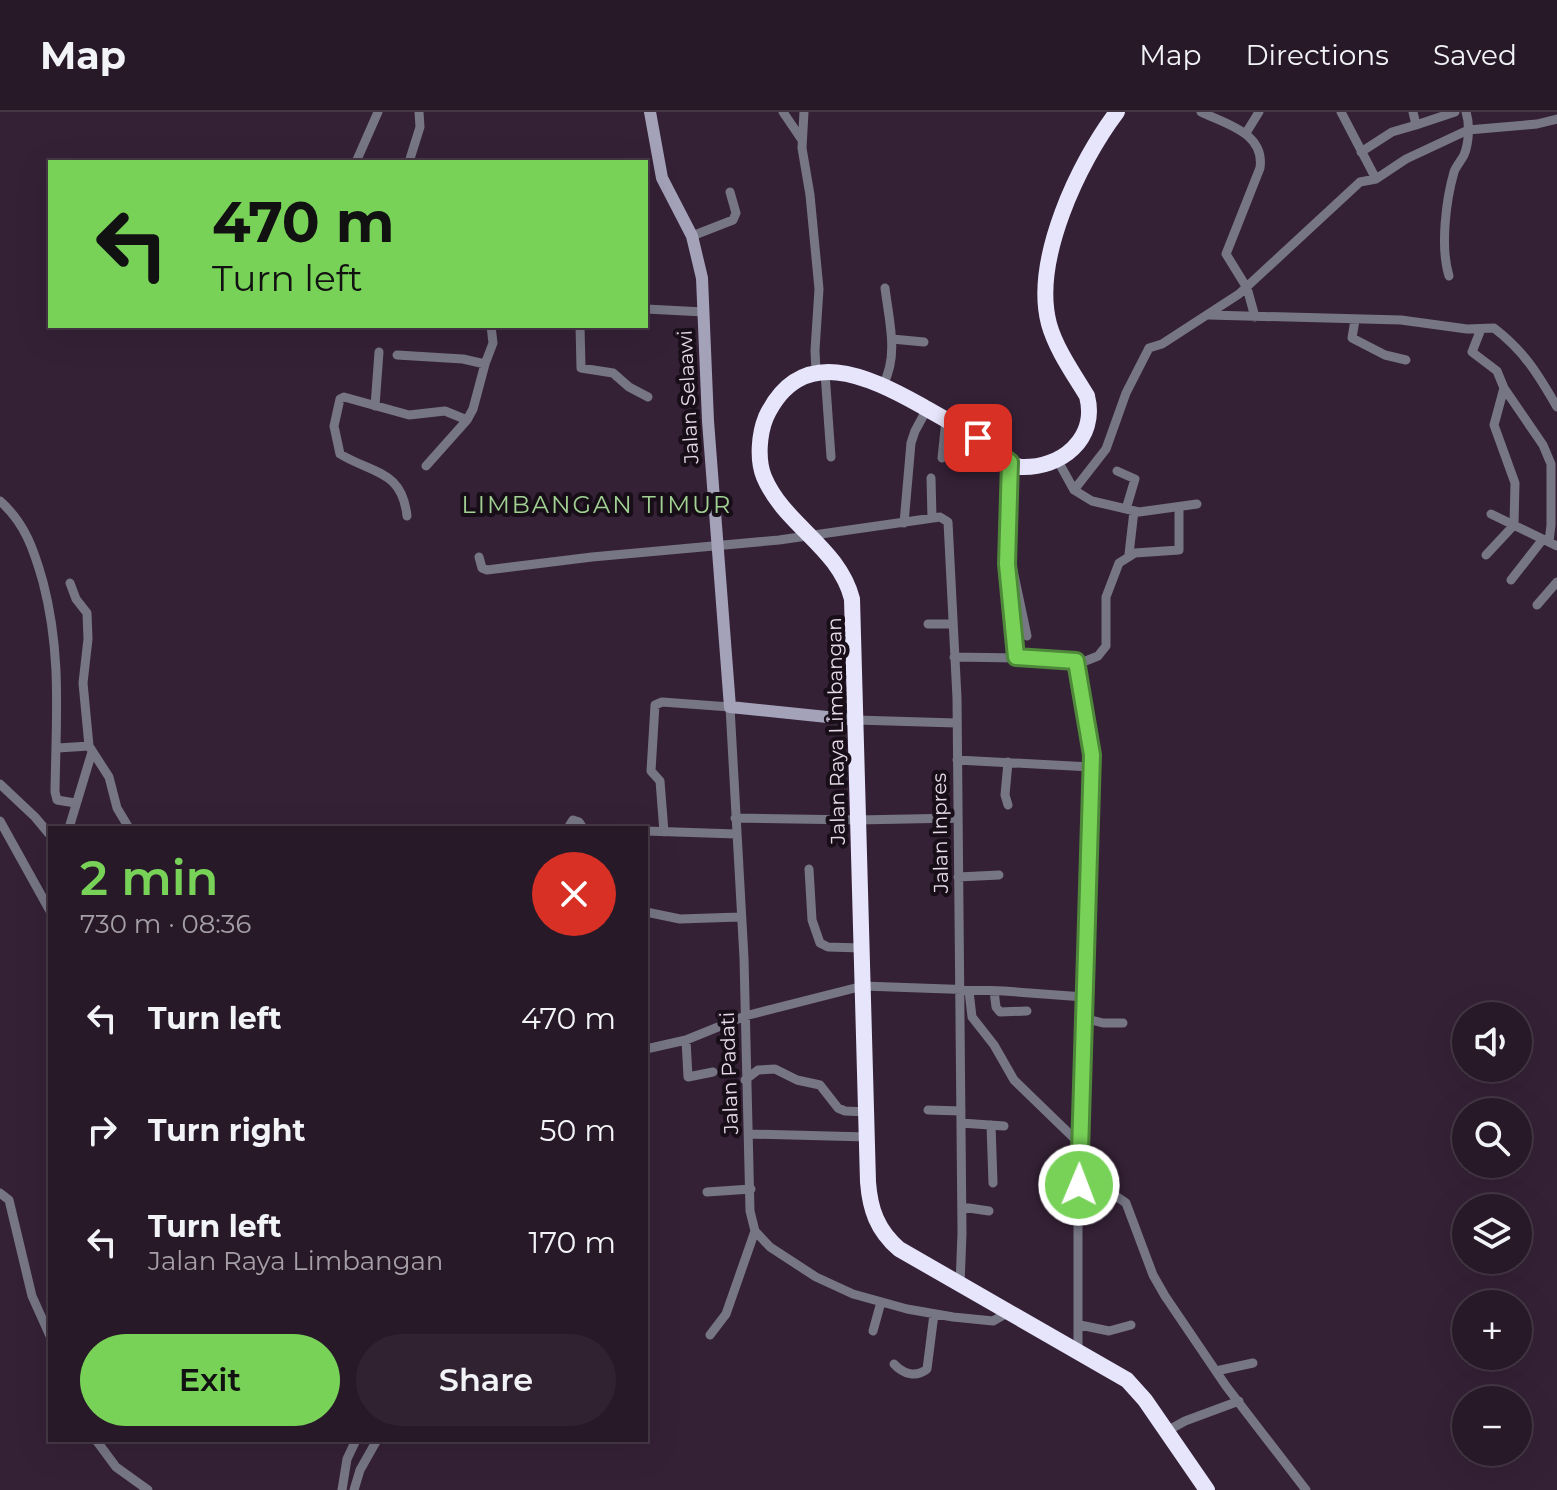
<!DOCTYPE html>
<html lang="en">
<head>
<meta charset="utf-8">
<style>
  :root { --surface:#281928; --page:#302230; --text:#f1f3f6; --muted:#a5a0a8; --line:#443845; --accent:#78d258 }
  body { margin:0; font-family:Montserrat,sans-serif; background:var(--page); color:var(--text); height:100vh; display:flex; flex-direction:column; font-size:30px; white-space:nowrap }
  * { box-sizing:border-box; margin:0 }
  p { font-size:26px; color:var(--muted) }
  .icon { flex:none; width:44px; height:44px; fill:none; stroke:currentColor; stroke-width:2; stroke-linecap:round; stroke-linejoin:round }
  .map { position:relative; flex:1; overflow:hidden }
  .panel { position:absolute; left:48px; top:714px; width:600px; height:616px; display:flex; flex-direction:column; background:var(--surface); border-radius:0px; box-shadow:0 8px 32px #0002,0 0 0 2px var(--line) }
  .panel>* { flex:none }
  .top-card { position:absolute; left:48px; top:48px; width:600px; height:168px; border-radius:0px; box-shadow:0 8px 32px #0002,0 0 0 2px var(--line); background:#78d258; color:#111; overflow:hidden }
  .tools { position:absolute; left:1452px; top:890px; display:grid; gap:16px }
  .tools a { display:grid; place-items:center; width:80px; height:80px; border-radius:50%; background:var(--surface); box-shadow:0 8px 32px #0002,0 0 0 2px var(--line); font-size:40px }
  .pin { position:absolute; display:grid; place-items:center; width:68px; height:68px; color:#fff; margin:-34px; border-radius:16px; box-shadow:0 4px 12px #0006 }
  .me { position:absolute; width:88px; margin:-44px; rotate:1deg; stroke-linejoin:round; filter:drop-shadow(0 0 6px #0008) }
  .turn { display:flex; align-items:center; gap:28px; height:168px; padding:0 32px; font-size:36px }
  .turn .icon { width:104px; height:104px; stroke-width:2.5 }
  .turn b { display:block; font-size:56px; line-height:68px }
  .round { display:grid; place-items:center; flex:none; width:84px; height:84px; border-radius:42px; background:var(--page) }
  .headline { display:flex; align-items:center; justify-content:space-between; height:136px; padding:0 32px }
  h1 { font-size:48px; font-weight:600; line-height:60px; color:var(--accent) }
  .button { display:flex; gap:16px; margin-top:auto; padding:16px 32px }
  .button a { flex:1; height:92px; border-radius:48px; background:var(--accent); color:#111; font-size:32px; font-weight:600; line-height:92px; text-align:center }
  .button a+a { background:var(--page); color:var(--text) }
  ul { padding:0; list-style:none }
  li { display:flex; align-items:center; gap:24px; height:112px; padding:0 32px }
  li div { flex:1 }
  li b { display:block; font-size:30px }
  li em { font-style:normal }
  header { display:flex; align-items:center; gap:48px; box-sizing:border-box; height:112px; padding:0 40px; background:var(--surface); border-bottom:2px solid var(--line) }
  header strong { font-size:38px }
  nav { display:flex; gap:44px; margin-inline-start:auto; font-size:28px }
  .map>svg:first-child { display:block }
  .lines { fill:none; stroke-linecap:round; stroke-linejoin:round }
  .street { stroke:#777685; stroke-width:9 }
  .secondary { stroke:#a4a2b9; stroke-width:12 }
  .highway { stroke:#e7e5fb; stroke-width:16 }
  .route-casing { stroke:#4e8839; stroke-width:20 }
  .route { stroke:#78d258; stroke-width:14 }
  .labels { text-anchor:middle; stroke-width:8; stroke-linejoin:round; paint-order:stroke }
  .street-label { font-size:20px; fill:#e7d9e8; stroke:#170e18 }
  .quarter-label { font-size:24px; letter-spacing:2px; fill:#a2d293; stroke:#170e18 }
</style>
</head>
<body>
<header>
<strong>Map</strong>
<nav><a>Map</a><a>Directions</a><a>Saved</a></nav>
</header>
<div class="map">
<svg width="1557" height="1378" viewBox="0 0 1557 1378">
  <rect width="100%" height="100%" fill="#352136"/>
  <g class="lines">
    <path class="street" d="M783 0 802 28
      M804 0 802 36 810 83 819 177 815 238 816 261
      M1201 0C1226 12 1265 21 1260 56L1226 142 1247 176 1255 205
      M1341 0 1376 67
      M1413 0 1416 13 1455 0
      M1246 21 1259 0
      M1361 40 1392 20 1416 13
      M356 50 378 0
      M409 50 420 15 419 0
      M692 124 733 108 736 101 730 80
      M1449 164C1440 135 1446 88 1454 60 1456 54 1461 49 1464 43 1469 31 1470 12 1466 0
      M646 197 704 200
      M1209 203 1401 208 1467 217 1494 216C1524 239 1538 262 1557 295
      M1355 208 1352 226 1385 243 1406 248
      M580 214 581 256 613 261 629 275 648 285
      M1481 217 1472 240 1497 259 1504 276 1543 333 1551 352V413L1549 430
      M892 227 924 230
      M397 243 463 247 485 252 493 231 491 214
      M825 261 831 345
      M883 273C899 243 889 209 885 176
      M375 294 379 240
      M942 346 946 308
      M1058 349 1074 378 1092 389 1139 400 1197 392
      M1010 350 1009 429 1007 452 1016 545
      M426 354 467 308
      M1117 359 1135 367 1126 397
      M931 366 932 406
      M1074 378 1106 337 1126 281 1149 236 1162 232 1239 182 1360 70 1376 67 1406 47 1468 18 1537 12 1557 7
      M0 389C25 411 34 438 43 470 62 542 56 606 55 680L57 688 75 691
      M1491 402 1557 434
      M407 404C402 358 373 362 340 342L334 314 340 287 344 285 409 303 445 299 467 308 473 297 485 252
      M904 411 911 331 915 319 927 297
      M1129 442 1134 399
      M1486 443 1514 413 1515 371 1494 313 1504 276
      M479 445 482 456 487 458 592 445 779 428 940 405 948 410 957 586 962 1121 960 1173
      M1011 449 1027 524
      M1511 468 1543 427
      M70 471 76 487 87 501 88 527 83 571 89 634 109 665 117 696 129 716
      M1537 493 1557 470
      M928 512H953
      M954 545 1069 547 1078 552
      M856 608 956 611
      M58 636 89 634
      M957 648 1091 655
      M1008 650 1005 683 1008 693
      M0 672 35 705 50 723
      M735 706 857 708 958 706
      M0 709 50 799
      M69 716 92 640
      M568 716 573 708 579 710 583 716
      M646 719 736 722
      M664 720 660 669 651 659 655 593 662 590 730 595 744 846 750 1099 755 1119 770 1135 816 1165 853 1182 907 1197 953 1205 993 1209 1009 1200
      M809 757 812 808 820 831 828 835 861 836
      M958 765 999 763
      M646 800 680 807 740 805
      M969 879 972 905 994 933 1014 968 1079 1031
      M994 879 996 895 1000 900 1027 899
      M1083 906 1103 911H1123
      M686 928 688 965 713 960
      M646 937 686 928 745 904 863 874 1004 879 1084 885
      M745 968 758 958 775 957 797 968 820 973 838 996 845 999 867 1000
      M928 998 961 999
      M961 1011 1004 1014
      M991 1013 993 1071
      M749 1022 868 1025
      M1078 1048 1094 1069 1126 1091 1153 1163 1165 1184 1226 1274 1306 1378
      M707 1080 751 1077
      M0 1081 9 1088 32 1184 50 1224
      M962 1095 989 1099
      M1080 1213 1109 1219 1131 1213
      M873 1219 881 1190
      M710 1223 726 1202 755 1119
      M1078 1240V1045L1092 643 1078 552 1098 544 1106 534V485L1119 451 1135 441 1179 438V396
      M894 1252C903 1262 916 1266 927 1257L934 1202
      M1216 1259 1253 1251
      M1167 1319 1185 1309 1239 1289
      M96 1328 116 1355 148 1378
      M342 1378 347 1347 356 1328
      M354 1378 360 1358 377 1328"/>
    <path class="secondary" d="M650 0 662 66 692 124 702 166 708 309 730 595 856 608"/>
    <path class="highway" d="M1117 0C1079 50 1032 148 1049 212 1056 237 1073 261 1087 284 1098 327 1061 357 1020 355 1004 350 993 336 980 328 961 316 941 305 922 294 868 264 801 231 766 305 759 322 757 348 764 365 784 413 839 435 852 487L868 1070C870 1097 877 1118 899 1137L1127 1268 1145 1288 1207 1378"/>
  </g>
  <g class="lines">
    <defs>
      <path id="route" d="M978 326 1010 350 1007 452 1016 545 1076 549 1092 643 1079 1073"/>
    </defs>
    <use href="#route" class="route-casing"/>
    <use href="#route" class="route"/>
  </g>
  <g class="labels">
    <g class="street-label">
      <text transform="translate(688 285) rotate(-93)" y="7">Jalan Selaawi</text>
      <text transform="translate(836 619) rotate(-91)" y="7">Jalan Raya Limbangan</text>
      <text transform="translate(940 721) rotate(-91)" y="7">Jalan Inpres</text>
      <text transform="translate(729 961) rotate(-92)" y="7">Jalan Padati</text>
    </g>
    <g class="quarter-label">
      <text x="597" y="401">LIMBANGAN TIMUR</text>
    </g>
  </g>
</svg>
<div class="tools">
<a><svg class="icon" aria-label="sound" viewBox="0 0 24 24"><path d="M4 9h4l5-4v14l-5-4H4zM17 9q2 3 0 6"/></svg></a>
<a><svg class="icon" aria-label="search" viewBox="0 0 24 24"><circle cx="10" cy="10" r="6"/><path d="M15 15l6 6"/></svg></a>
<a><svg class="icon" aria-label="layers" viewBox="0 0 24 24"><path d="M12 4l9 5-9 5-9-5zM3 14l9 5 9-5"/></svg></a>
<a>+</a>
<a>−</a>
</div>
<div class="pin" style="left:978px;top:326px;background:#d93025"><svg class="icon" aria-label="arrive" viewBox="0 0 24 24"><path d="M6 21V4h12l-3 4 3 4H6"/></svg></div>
<svg class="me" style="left:1079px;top:1073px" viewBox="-20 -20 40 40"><circle r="17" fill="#78d258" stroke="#fff" stroke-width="3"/><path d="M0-11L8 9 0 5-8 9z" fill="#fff"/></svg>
<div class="top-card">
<div class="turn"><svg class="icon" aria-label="left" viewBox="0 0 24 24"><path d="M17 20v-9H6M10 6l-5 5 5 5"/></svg><div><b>470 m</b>Turn left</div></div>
</div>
<section class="panel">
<div class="headline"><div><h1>2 min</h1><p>730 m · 08:36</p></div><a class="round" style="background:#d93025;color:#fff"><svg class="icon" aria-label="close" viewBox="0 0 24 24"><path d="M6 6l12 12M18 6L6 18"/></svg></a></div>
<ul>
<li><svg class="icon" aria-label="left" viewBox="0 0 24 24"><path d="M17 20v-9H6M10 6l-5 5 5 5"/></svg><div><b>Turn left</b></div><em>470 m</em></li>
<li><svg class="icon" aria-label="right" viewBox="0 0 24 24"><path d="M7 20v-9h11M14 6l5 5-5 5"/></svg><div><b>Turn right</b></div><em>50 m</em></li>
<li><svg class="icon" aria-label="left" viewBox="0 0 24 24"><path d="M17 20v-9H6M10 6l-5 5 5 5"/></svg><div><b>Turn left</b><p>Jalan Raya Limbangan</p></div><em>170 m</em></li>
</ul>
<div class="button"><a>Exit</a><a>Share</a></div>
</section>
</div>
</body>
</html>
